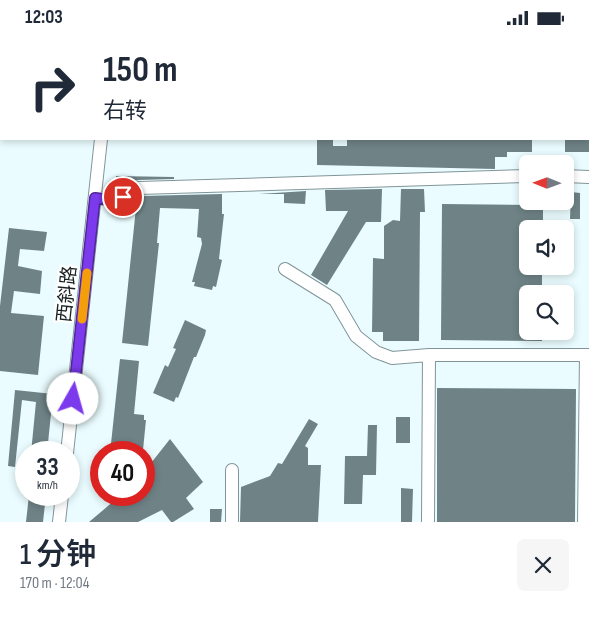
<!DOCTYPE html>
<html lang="zh">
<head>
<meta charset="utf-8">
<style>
  :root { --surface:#fff; --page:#f6f6f7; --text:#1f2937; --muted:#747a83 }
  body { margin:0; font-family:"Sofia Sans Condensed","Noto Sans SC",sans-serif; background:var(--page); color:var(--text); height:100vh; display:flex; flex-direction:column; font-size:19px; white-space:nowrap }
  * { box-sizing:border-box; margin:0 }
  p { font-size:16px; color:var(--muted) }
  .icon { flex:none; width:28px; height:28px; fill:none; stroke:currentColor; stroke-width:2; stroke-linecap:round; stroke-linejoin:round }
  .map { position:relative; height:487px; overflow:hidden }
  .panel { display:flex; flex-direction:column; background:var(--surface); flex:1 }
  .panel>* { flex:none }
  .banner { position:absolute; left:0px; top:0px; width:590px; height:105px; box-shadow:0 2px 8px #0003; background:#fff; color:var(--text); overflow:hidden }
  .needle { width:32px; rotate:271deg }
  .tools { position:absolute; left:519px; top:120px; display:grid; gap:10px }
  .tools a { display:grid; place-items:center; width:55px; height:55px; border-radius:8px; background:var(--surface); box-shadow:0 2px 8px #0003; font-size:25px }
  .speed { position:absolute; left:15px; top:406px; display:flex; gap:10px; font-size:25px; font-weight:700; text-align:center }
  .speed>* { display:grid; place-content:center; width:65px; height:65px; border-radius:50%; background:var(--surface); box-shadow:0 2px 8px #0003; line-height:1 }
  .speed small { font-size:12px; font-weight:400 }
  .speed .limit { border:8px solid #d22; background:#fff; color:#111 }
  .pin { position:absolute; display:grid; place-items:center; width:42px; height:42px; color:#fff; margin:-21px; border:2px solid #fff; border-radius:50%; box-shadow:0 1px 5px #0007 }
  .me { position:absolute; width:55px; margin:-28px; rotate:7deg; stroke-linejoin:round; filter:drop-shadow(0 0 4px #0008) }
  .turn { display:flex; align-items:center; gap:18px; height:105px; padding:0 20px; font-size:22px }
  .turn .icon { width:65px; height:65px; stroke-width:2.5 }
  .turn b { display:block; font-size:35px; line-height:42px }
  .round { display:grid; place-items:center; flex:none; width:52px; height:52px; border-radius:8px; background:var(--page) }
  .overview { display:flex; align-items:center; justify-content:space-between; height:85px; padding:0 20px }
  h1 { font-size:30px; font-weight:600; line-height:38px }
  .status { display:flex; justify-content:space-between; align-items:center; height:35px; padding:0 25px; background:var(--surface); direction:ltr }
  .status svg { height:14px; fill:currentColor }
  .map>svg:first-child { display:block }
  .building { fill:#6f8387 }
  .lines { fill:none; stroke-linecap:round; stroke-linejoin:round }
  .minor-casing { stroke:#819599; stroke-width:14 }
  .minor { stroke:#fff; stroke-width:12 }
  .route-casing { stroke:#51269a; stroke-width:12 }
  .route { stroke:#7c3aed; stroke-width:9 }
  .slow { stroke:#f59e0b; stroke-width:9 }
  .labels { text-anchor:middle; stroke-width:4.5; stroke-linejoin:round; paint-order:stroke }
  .street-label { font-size:19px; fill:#1a2224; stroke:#fff }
</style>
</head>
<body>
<div class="status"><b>12:03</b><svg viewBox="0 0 49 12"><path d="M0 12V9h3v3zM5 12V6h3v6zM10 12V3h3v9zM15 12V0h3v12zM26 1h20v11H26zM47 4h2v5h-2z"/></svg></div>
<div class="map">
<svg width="589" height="487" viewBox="0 0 589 487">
  <rect width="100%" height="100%" fill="#eafcff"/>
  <path class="building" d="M317 104H333V111H347V104H532V117H507V122H495V134L317 130Z
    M565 105H589V117H565Z
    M116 141 174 142V144L138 145 115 154Z
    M382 154 381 187H366L327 250 311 240 348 176H326L325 155Z
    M401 154H424L425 177H420L419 306H383V297H372L373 223 384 224V191L393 185 400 186Z
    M306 156 305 169 284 168V159H259Z
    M571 157 580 158V184H570Z
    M222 159V179H224L219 224 222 225 216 252 213 251 212 255 194 251 195 247H192L202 209 201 203 197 202 199 174 160 173 157 208H159L148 311 122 308 137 163 141 161Z
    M442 169 543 170V194H528V231H542V259H528V296H542V306L441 305Z
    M9 193 47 197 44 216 20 214 18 231 42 236 40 259 14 256 11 278 44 281 38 340 0 336V271Z
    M185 285 206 295 205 300 196 322H194L178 363 176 362 174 367 153 358 165 330 168 332 176 314 173 313Z
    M120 324 139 326 134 379 144 380V385H146L143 415 140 418H110Z
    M437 353 576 354 575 487H437Z
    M15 355 53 359 47 418H31L36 367 22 365 15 432 8 431Z
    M396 382H410V408H396Z
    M309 384 318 389 305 411 308 413V430H321L318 487H240L241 452 270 441 278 428 282 429Z
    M368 390H377L376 440H363L362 469H344L345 421H367Z
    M170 404 203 447 186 463 194 474 173 487H171L162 475 138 487H89L121 460H144V437Z
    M401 453 413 454 412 487H401Z
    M29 460H46L43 487H26Z
    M210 474H222L221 487H210Z"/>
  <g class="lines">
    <defs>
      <path id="minor" d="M111 1V0
        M387 1V0
        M565 141 589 142
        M95 163C113 165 123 162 139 153L528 141
        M285 234 335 265 356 301 376 317 392 323 429 320H589
        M67 418 101 104
        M59 487 62 460
        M232 487V435
        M428 487 429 320
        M584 487 586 320"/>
    </defs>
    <use href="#minor" class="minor-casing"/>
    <use href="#minor" class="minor"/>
  </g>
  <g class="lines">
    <defs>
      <path id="route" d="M73 364 95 163 111 165 123 162"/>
    </defs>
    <use href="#route" class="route-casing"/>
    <use href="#route" class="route"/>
    <path class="slow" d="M82 284 87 238"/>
  </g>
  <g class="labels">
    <g class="street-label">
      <text transform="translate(66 259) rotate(-84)" y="7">西斜路</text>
    </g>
  </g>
</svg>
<div class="tools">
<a><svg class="needle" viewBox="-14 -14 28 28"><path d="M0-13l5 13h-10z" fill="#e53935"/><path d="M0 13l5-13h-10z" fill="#747a83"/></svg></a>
<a><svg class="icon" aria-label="sound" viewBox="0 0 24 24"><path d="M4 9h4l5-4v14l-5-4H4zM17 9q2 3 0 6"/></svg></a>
<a><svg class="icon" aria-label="search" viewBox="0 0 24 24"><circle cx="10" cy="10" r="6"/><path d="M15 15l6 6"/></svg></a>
</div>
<div class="speed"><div>33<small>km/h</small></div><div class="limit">40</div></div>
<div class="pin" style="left:123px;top:162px;background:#d93025"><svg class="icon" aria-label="arrive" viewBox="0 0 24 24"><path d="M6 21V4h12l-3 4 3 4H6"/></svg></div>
<svg class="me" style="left:73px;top:364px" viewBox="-20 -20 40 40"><circle r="19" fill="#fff"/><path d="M0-13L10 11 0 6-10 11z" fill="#7c3aed"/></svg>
<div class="banner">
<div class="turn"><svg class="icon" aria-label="right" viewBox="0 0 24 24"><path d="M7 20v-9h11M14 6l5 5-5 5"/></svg><div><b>150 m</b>右转</div></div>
</div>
</div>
<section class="panel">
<div class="overview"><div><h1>1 分钟</h1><p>170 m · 12:04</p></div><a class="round"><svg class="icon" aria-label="close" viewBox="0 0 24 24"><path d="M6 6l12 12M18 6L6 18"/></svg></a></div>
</section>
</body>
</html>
